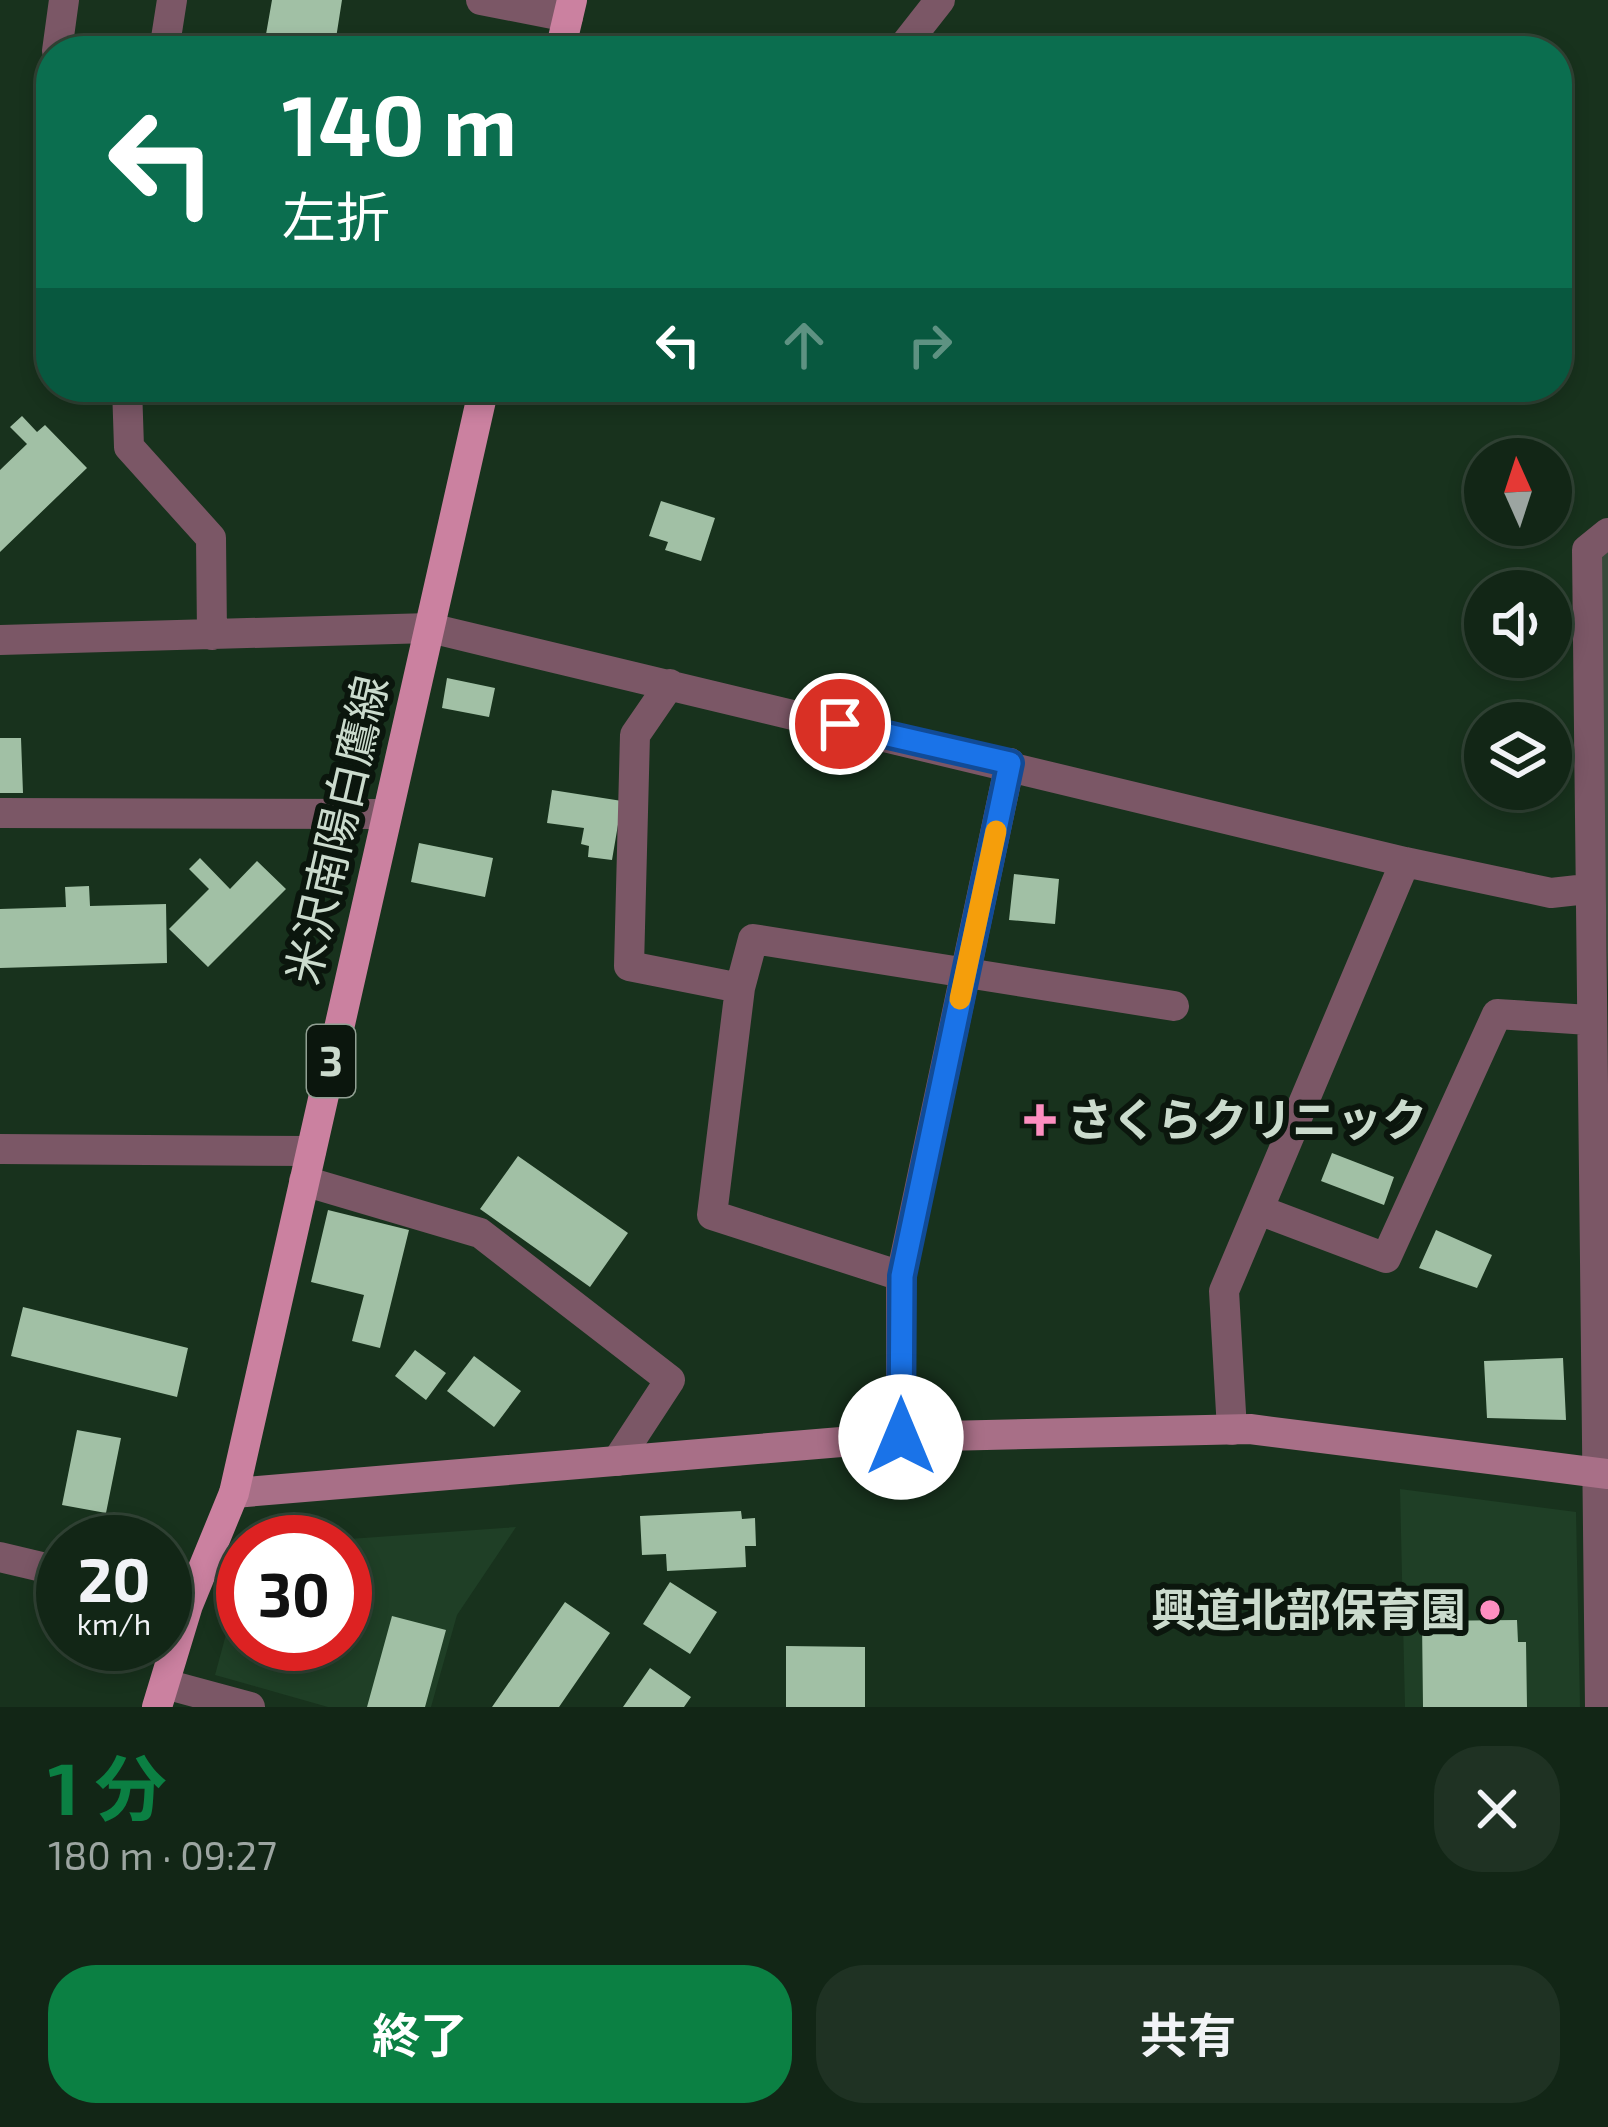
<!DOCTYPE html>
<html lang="ja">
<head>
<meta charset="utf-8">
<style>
  :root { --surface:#122616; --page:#1f3223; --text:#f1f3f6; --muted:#9ca5a1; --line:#314335; --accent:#0b8043 }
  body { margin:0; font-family:"Exo 2","Noto Sans JP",sans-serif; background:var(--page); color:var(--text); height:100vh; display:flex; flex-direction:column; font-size:45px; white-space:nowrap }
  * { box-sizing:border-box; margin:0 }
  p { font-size:39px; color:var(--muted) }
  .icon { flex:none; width:66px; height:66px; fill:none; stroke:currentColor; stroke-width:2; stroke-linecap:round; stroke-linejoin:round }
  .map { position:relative; height:1707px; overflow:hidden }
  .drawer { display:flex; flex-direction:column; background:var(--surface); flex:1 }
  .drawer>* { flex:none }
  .top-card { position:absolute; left:36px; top:36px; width:1536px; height:366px; border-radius:48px; box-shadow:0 6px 18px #0003,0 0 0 3px var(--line); background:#0b6e4f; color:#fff; overflow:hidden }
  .needle { width:78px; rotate:357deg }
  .controls { position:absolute; left:1464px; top:438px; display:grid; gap:24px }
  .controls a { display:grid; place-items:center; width:108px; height:108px; border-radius:50%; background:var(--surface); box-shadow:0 6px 18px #0003,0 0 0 3px var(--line); font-size:60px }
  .speed { position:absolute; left:36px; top:1515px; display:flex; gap:24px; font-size:60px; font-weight:700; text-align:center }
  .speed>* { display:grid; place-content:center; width:156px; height:156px; border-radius:50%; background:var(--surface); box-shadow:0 6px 18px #0003,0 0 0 3px var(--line); line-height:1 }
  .speed small { font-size:30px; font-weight:400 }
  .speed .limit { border:18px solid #d22; background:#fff; color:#111 }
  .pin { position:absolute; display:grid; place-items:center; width:102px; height:102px; color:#fff; margin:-51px; border:6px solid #fff; border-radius:50%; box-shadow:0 3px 12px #0007 }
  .me { position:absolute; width:132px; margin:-66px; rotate:0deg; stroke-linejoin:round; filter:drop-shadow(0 0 9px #0008) }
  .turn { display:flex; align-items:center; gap:42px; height:252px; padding:0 48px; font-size:54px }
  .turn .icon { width:156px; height:156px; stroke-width:2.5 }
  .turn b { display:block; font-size:84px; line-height:102px }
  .lanes { display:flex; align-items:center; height:114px; padding:0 48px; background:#0003; justify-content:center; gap:60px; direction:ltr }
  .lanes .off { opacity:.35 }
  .round { display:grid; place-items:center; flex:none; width:126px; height:126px; border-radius:48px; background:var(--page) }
  .overview { display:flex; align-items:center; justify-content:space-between; height:204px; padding:0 48px }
  h1 { font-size:72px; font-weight:700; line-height:90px; color:var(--accent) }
  .button { display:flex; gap:24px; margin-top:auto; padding:24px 48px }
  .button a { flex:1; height:138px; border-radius:48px; background:var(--accent); color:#fff; font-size:48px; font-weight:700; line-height:138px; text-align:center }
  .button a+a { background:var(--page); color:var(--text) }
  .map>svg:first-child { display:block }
  .built { fill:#1f3f26 }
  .green { fill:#374a3a }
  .building { fill:#a1c0a5 }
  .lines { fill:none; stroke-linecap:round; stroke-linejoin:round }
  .street { stroke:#7b5766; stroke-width:30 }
  .secondary { stroke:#a86f87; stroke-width:30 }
  .primary { stroke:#cb81a0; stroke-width:30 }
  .route-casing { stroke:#114b97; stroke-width:30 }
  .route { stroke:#1a73e8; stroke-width:21 }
  .slow { stroke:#f59e0b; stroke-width:21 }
  .poi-dot { fill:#fd8ec0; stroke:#0b160d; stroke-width:4.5 }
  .labels { text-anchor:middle; stroke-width:12; stroke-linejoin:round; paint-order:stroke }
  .shield { fill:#0b160d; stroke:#91a093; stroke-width:3 }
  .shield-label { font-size:42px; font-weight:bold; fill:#cbdbcd }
  .street-label { font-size:45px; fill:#cbdbcd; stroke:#0b160d }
  .poi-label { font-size:45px; font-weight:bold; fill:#cbdbcd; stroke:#0b160d; text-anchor:start }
</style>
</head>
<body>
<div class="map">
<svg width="1608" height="1707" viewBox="0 0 1608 1707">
  <rect width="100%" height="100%" fill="#18321d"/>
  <path class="built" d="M1400 1489 1576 1512 1580 1707H1405Z
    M516 1527 457 1615 431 1707H328L215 1675 243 1572V1644H345V1542H307Z"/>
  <path class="green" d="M1608 548V992L1597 556Z"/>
  <path class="building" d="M272 0H342L334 51 265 40Z
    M22 416 37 432 45 425 87 468 0 552V470L27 444 10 427Z
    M661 501 715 518 701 561 665 550 668 542 649 536Z
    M447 678 495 688 489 717 442 708Z
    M0 738H21L23 793H0Z
    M552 790 622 801 612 860 588 857 589 846 581 844 584 828 547 823Z
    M419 843 493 858 485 897 411 882Z
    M200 858 230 889 257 861 286 889 208 967 169 929 209 889 189 869Z
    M1014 874 1059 879 1055 924 1009 920Z
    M89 886 90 906 166 904 167 963 0 968V909L66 907 65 887Z
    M1332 1153 1394 1177 1384 1205 1321 1181Z
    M518 1156 628 1233 590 1287 480 1209Z
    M328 1210 409 1230 380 1348 352 1341 364 1295 311 1282Z
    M1436 1230 1492 1255 1477 1288 1419 1268Z
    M23 1307 188 1348 177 1397 11 1356Z
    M415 1350 446 1373 426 1400 395 1376Z
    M474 1356 521 1391 494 1427 447 1391Z
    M1563 1358 1566 1420 1487 1418 1484 1361Z
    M77 1430 121 1438 106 1513 62 1505Z
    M741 1511 742 1519 755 1518 756 1546H745L746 1567 667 1571 666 1554 642 1555 640 1516Z
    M670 1582 717 1612 690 1654 643 1624Z
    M565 1602 610 1633 559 1707H492Z
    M392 1616 446 1630 425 1707H367Z
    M1517 1620 1518 1642H1526L1527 1707H1423L1422 1621Z
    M786 1646 865 1647V1707H786Z
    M650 1668 691 1697 684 1707H623Z"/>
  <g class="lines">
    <path class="street" d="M481 0 568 17
      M561 46 589 51
      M57 51 64 0
      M164 51 172 0
      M900 51 940 0
      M49 107 51 92
      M127 387 129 447 211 538 212 635
      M0 640 430 628 1405 862 1551 893 1587 889
      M670 684 635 735 629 966 740 988
      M0 813 387 814
      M0 1149 311 1151
      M304 1181 480 1233 670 1380 617 1461
      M1259 1210 1386 1258 1497 1014 1589 1020
      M901 1276 712 1215 740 988 753 939 1174 1006
      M1232 1430 1224 1291 1405 862
      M901 1437V1276L1010 763
      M0 1557 63 1572
      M165 1684 250 1707
      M1600 1707 1587 550 1608 533"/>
    <path class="secondary" d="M234 1493 901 1437 1250 1429 1608 1474"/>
    <path class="primary" d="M560 51 572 0
      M157 1707 188 1605 234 1493 484 387"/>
  </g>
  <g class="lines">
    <defs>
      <path id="route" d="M840 724 1010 763 902 1276 901 1437"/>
    </defs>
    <use href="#route" class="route-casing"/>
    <use href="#route" class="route"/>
    <path class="slow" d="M960 999 996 831"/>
  </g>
  <g class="poi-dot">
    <path d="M1034 1102h12v12h12v12h-12v12h-12v-12h-12v-12h12z"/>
    <circle cx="1490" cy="1610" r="12"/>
  </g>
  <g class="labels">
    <rect class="shield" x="307" y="1025" width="48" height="72" rx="9"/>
    <g class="shield-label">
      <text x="331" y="1076">3</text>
    </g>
    <g class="street-label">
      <text transform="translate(337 830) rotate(-77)" y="16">米沢南陽白鷹線</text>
    </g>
    <g class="poi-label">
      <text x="1067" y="1136">さくらクリニック</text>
      <text x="1466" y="1626" text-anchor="end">興道北部保育園</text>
    </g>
  </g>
</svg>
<div class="controls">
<a><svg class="needle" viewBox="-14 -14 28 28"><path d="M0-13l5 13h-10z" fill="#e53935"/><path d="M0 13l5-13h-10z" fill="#9ca5a1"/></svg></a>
<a><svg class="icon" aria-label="sound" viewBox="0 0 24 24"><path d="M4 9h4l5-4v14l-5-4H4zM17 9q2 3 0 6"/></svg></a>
<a><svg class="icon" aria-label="layers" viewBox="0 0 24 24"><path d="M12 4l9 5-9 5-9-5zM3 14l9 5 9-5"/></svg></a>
</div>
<div class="speed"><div>20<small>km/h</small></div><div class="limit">30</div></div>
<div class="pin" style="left:840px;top:724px;background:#d93025"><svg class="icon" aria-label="arrive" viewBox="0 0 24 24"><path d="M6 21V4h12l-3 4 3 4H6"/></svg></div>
<svg class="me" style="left:901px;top:1437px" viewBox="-20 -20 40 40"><circle r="19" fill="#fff"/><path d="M0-13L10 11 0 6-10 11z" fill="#1a73e8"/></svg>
<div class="top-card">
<div class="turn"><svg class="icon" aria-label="left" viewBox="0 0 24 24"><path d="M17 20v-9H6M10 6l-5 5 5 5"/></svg><div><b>140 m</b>左折</div></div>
<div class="lanes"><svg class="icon" aria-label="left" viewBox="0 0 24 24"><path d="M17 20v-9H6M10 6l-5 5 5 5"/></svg><svg class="icon off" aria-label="ahead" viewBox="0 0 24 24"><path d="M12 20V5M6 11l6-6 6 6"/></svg><svg class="icon off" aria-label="right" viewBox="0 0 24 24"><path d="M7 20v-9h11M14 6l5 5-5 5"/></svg></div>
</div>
</div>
<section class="drawer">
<div class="overview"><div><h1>1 分</h1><p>180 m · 09:27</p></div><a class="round"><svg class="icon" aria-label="close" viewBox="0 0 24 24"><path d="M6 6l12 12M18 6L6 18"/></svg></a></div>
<div class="button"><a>終了</a><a>共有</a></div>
</section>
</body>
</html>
